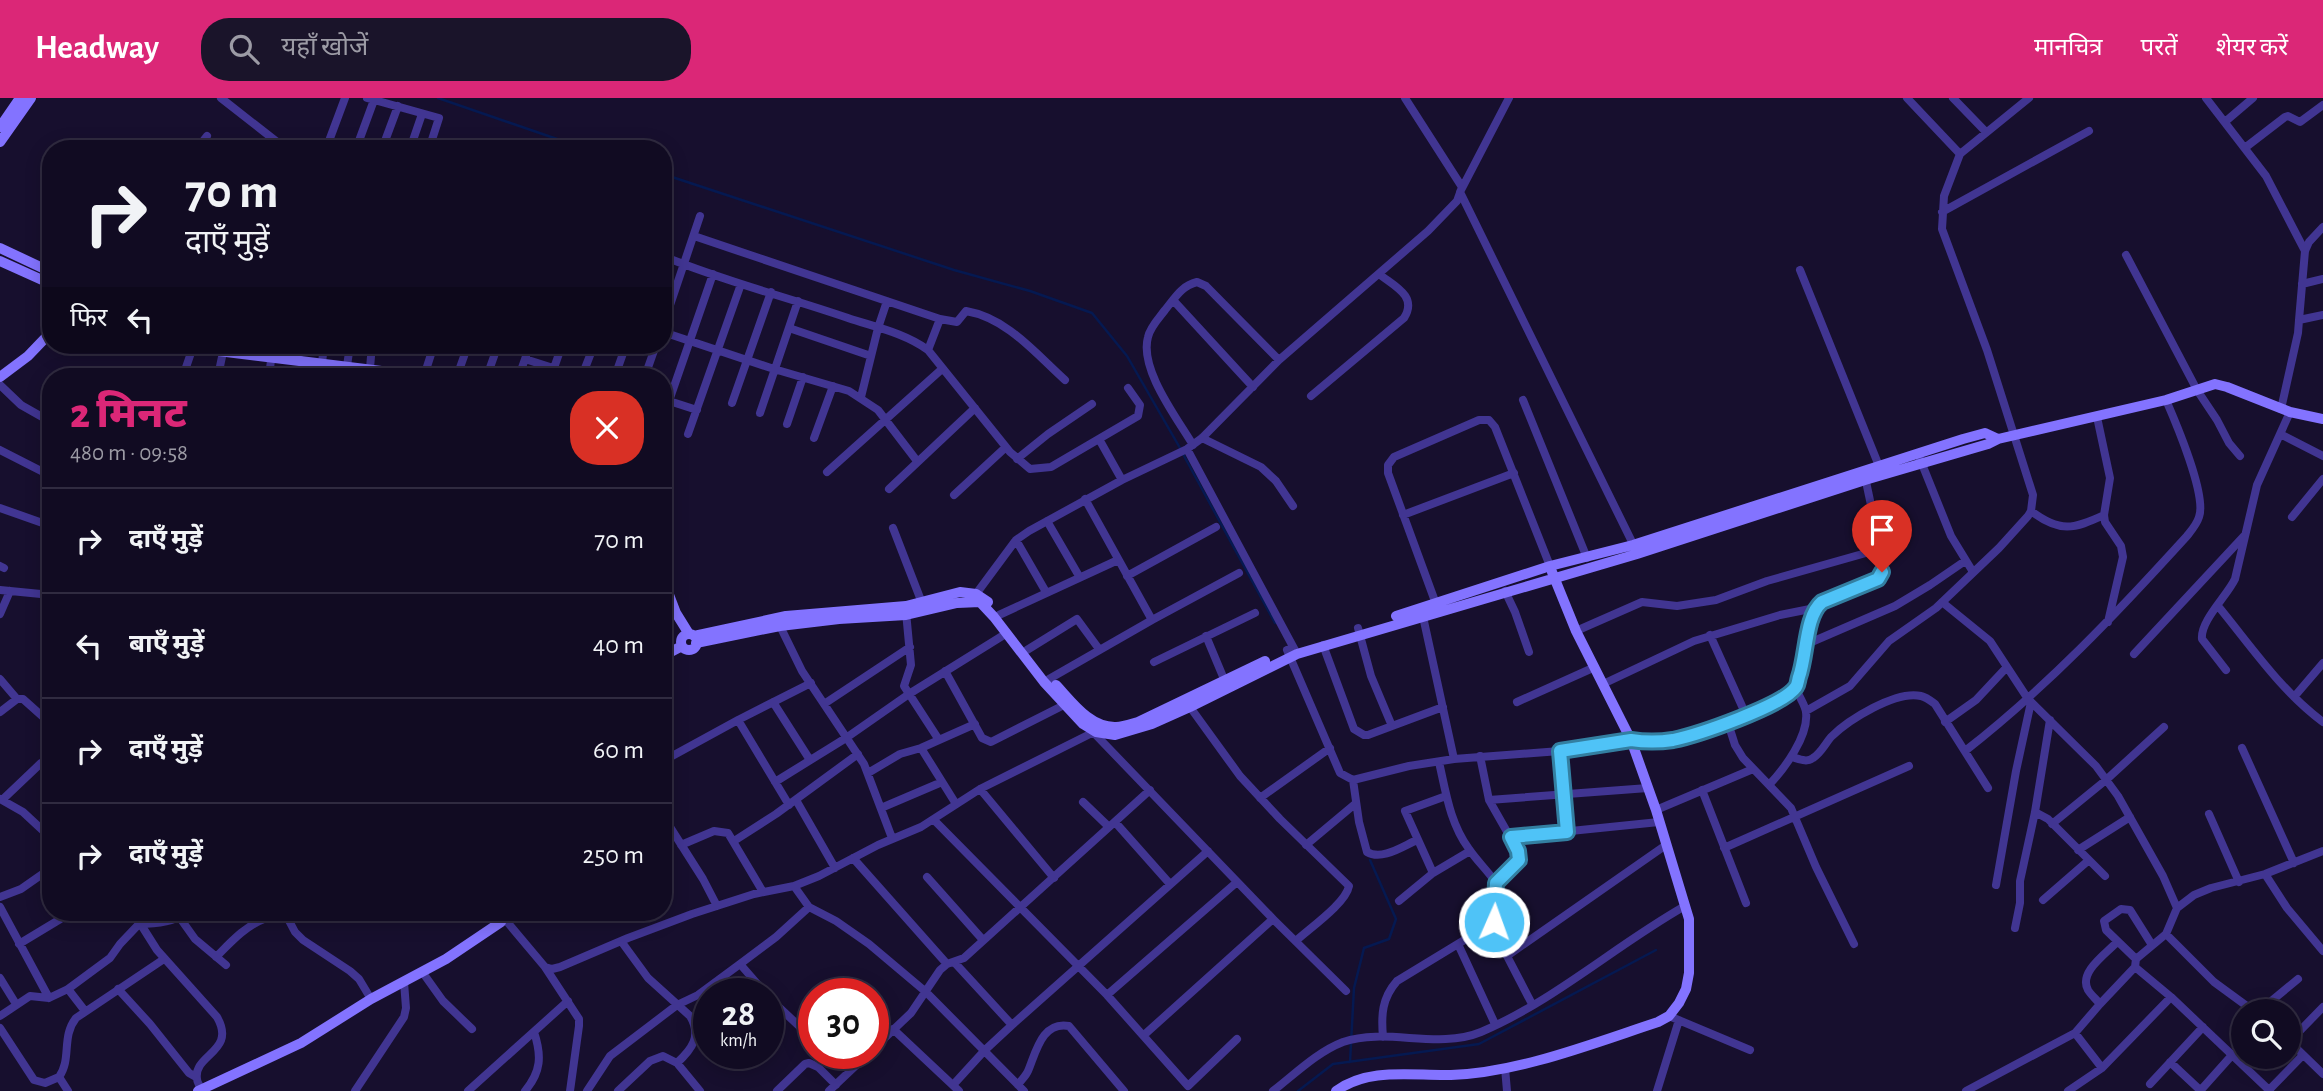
<!DOCTYPE html>
<html lang="hi">
<head>
<meta charset="utf-8">
<style>
  :root { --surface:#110b22; --page:#1a142a; --text:#f1f3f6; --muted:#9c9ba5; --line:#302b40; --accent:#db2777 }
  body { margin:0; font-family:"Alegreya Sans","Noto Sans Devanagari",sans-serif; background:var(--page); color:var(--text); height:100vh; display:flex; flex-direction:column; font-size:26px; white-space:nowrap }
  * { box-sizing:border-box; margin:0 }
  p { font-size:23px; color:var(--muted) }
  .icon { flex:none; width:38px; height:38px; fill:none; stroke:currentColor; stroke-width:2; stroke-linecap:round; stroke-linejoin:round }
  .map { position:relative; flex:1; overflow:hidden }
  .sheet { position:absolute; left:42px; top:270px; width:630px; height:553px; display:flex; flex-direction:column; background:var(--surface); border-radius:28px; box-shadow:0 4px 18px #0003,0 0 0 2px var(--line) }
  .sheet>* { flex:none }
  .guide { position:absolute; left:42px; top:42px; width:630px; height:214px; border-radius:28px; box-shadow:0 4px 18px #0003,0 0 0 2px var(--line); background:#110b22; color:var(--text); overflow:hidden }
  .buttons { position:absolute; left:2231px; top:901px; display:grid; gap:14px }
  .buttons a { display:grid; place-items:center; width:70px; height:70px; border-radius:50%; background:var(--surface); box-shadow:0 4px 18px #0003,0 0 0 2px var(--line); font-size:35px }
  .speed { position:absolute; left:693px; top:880px; display:flex; gap:14px; font-size:35px; font-weight:700; text-align:center }
  .speed>* { display:grid; place-content:center; width:91px; height:91px; border-radius:50%; background:var(--surface); box-shadow:0 4px 18px #0003,0 0 0 2px var(--line); line-height:1 }
  .speed small { font-size:18px; font-weight:400 }
  .speed .limit { border:10px solid #d22; background:#fff; color:#111 }
  .pin { position:absolute; display:grid; place-items:center; width:60px; height:60px; color:#fff; margin:-72px -30px; border-radius:50% 50% 50% 0; rotate:-45deg; box-shadow:0 0 7px #0007 }
  .pin .icon { rotate:45deg }
  .me { position:absolute; width:77px; margin:-38px; rotate:2deg; stroke-linejoin:round; filter:drop-shadow(0 0 5px #0008) }
  .turn { display:flex; align-items:center; gap:24px; height:147px; padding:0 28px; font-size:32px }
  .turn .icon { width:91px; height:91px; stroke-width:2.5 }
  .turn b { display:block; font-size:49px; line-height:60px }
  .then { display:flex; align-items:center; height:66px; padding:0 28px; background:#0003; gap:14px; font-size:26px }
  .round { display:grid; place-items:center; flex:none; width:74px; height:74px; border-radius:28px; background:var(--page) }
  .head { display:flex; align-items:center; justify-content:space-between; height:119px; padding:0 28px }
  h1 { font-size:42px; font-weight:800; line-height:52px; color:var(--accent) }
  ul { padding:0; list-style:none }
  li { display:flex; align-items:center; gap:21px; height:105px; padding:0 28px; border-top:2px solid var(--line) }
  li div { flex:1 }
  li b { display:block; font-size:26px }
  li em { font-style:normal }
  header { display:flex; align-items:center; gap:42px; box-sizing:border-box; height:98px; padding:0 35px; background:var(--accent); color:#fff }
  header strong { font-size:33px }
  nav { display:flex; gap:38px; margin-inline-start:auto; font-size:24px }
  .search { width:490px; height:63px; background:var(--page); display:flex; align-items:center; gap:18px; box-sizing:border-box; padding:0 24px; border-radius:28px; color:var(--muted); font-size:26px }
  .map>svg:first-child { display:block }
  .lines { fill:none; stroke-linecap:round; stroke-linejoin:round }
  .stream { stroke:#051951; stroke-width:2.5 }
  .street { stroke:#413592; stroke-width:8 }
  .secondary { stroke:#8373ff; stroke-width:10 }
  .route-casing { stroke:#337fa1; stroke-width:18 }
  .route { stroke:#4fc3f7; stroke-width:12 }
</style>
</head>
<body>
<header>
<strong>Headway</strong>
<div class="search"><svg class="icon" aria-label="search" viewBox="0 0 24 24"><circle cx="10" cy="10" r="6"/><path d="M15 15l6 6"/></svg>यहाँ खोजें</div>
<nav><a>मानचित्र</a><a>परतें</a><a>शेयर करें</a></nav>
</header>
<div class="map">
<svg width="2323" height="993" viewBox="0 0 2323 993">
  <rect width="100%" height="100%" fill="#170f2e"/>
  <g class="lines">
    <path class="stream" d="M438 0 586 51
      M663 76 954 172 1030 193 1092 215 1127 258 1180 350
      M1183 356 1275 525
      M1350 964 1354 890 1364 850 1389 841 1396 821 1370 762
      M1298 993 1333 966 1479 946 1656 852"/>
    <path class="street" d="M221 0 286 51
      M367 0 439 20 429 51
      M1509 0 1460 94 1635 450
      M1907 0 1960 56
      M1953 0 1986 34
      M2206 0 2266 78 2305 153
      M2226 23 2253 0
      M329 43 355 51
      M2246 49 2285 19 2288 18 2300 24 2323 7
      M197 51 207 38
      M326 51 345 0
      M356 51 374 2
      M382 51 398 8
      M410 51 422 16
      M502 51 504 47
      M1942 114 2089 33
      M663 133 669 117
      M694 138 940 221 928 252
      M2126 157 2197 292 2217 322 2229 345 2240 358
      M663 158C723 183 787 199 848 220 875 229 905 235 928 252L1010 354 1030 371 1051 369 1138 318 1140 307 1128 290
      M1800 172 1879 368
      M2302 186 2323 181
      M1173 202 1253 289
      M940 221 957 224 966 213C1007 220 1035 255 1065 282
      M2299 222 2305 153 2309 144 2323 129
      M663 228 700 118
      M789 230 871 258
      M663 234 774 271 849 293 878 312 917 363
      M525 261 578 278
      M298 262 300 247
      M322 265 324 247
      M347 268 350 247
      M370 270 372 247
      M554 270 562 247
      M183 278 193 249
      M218 278 223 254
      M269 278 273 247
      M424 278 434 247
      M457 278 468 247
      M487 278 498 247
      M519 278 530 247
      M582 278 594 247
      M615 278 626 247
      M645 278 656 247
      M0 287 21 307 51 324
      M1311 298 1404 220C1418 198 1394 188 1379 176
      M861 299 878 230 887 203
      M663 301 697 312
      M1523 302 1587 460
      M669 303 713 176
      M732 305 771 194
      M2281 311 2298 235 2299 222 2323 217
      M760 315 798 203
      M2097 319 2110 380 2104 417 2105 424 2121 448 2123 459 2108 524
      M787 326 803 279
      M688 336 741 186
      M2280 336 2323 358
      M814 340 833 288
      M1202 340 1261 369 1276 383 1293 408
      M1099 341 1122 382
      M1193 347C1177 320 1139 271 1148 239 1150 229 1159 220 1165 212 1175 200 1181 188 1197 184L1206 188 1279 262
      M1187 351 1297 556
      M0 352 51 378
      M1017 361 1048 336 1092 306
      M1920 361 1951 438 1973 474
      M827 374 942 271
      M889 391 975 310
      M954 397 1006 349
      M1085 401 1152 522 1239 475
      M0 410 51 428
      M2031 413C2060 435 2074 431 2104 417
      M1403 417 1514 375
      M2292 419 2323 381
      M1047 423 1079 478
      M893 430 922 505
      M1016 442 1046 494
      M0 468 4 470
      M1127 478 1216 429
      M0 492 51 497
      M1505 493 1515 514 1529 554
      M976 496 1016 442 1029 433 1122 382 1187 351 1202 340 1279 262 1428 133 1457 103 1462 89 1405 0
      M1942 504 1990 543 2028 601 2096 668 2118 698 2163 778 2177 810
      M1436 506 1388 375V367L1394 359 1479 322H1489L1495 329 1550 468
      M2218 508C2251 548 2281 593 2323 624
      M906 514 911 567 904 588 939 642
      M1422 514 1454 661
      M0 516 10 493
      M999 517 1118 462
      M780 528 802 573 864 666 892 740
      M1358 530 1371 578 1392 628
      M1576 533 1642 504 1677 508 1716 502 1767 483 1880 451
      M1710 537 1746 617
      M1206 538 1224 581
      M1807 546 1895 508 1930 487 1965 463
      M1323 547 1354 631 1364 637H1368L1443 609
      M1027 552 1077 521 1099 551
      M1287 552 1340 675 1353 682 1409 668 1454 661 1560 653 1631 642C1680 651 1757 617 1796 589
      M2134 556 2244 438
      M1154 564 1255 515
      M2226 572 2202 541C2200 523 2227 498 2235 481L2257 387 2290 314
      M945 573 982 640 991 644 1064 607
      M0 581 17 601
      M1049 581 1152 522
      M1603 586 1694 543 1780 517 1815 510
      M2294 599 2323 565
      M773 604 810 662
      M1517 604 1595 569
      M824 606 910 549
      M1190 609 1240 678 1280 721 1349 788C1346 805 1310 830 1297 842
      M1806 613 1850 588 1889 543 1936 510 1999 450 2028 418 2031 413 2033 397 1987 252 1942 131 1944 98 1960 56 2029 0
      M0 614 17 601H23L51 626
      M738 622 789 707
      M1945 624 1976 602 2006 570
      M1728 625 1735 647 1743 660 1791 710 1816 769 1854 846
      M1094 635 1273 821 1346 893
      M921 650 956 706
      M2242 650 2294 765
      M1560 653 1567 734
      M1965 653C2047 589 2117 515 2187 438 2191 433 2197 426 2199 419 2207 398 2176 325 2166 302
      M1480 658 1489 702 1518 753C1520 769 1507 775 1496 785
      M1792 659C1799 661 1807 665 1813 660 1821 655 1825 646 1831 639 1848 622 1896 592 1921 598 1926 599 1931 603 1935 606L1988 690
      M663 663 738 622 811 585
      M1439 664C1446 695 1450 725 1469 751 1477 763 1488 773 1496 785L1494 824 1507 858 1532 906
      M868 675 900 656 921 650 975 626
      M1353 682 1359 724 1367 754C1382 763 1403 748 1417 742
      M775 684 846 640 909 596 1007 535
      M1769 687C1784 671 1809 638 1806 614 1805 606 1798 598 1796 589 1798 580 1802 571 1804 562 1808 542 1805 518 1822 504L1878 481 1882 474 1883 463 1865 379
      M980 691 1054 780
      M1702 692 1746 805
      M1260 700 1330 650
      M0 701 23 714 51 740
      M2 702 41 665 51 669
      M796 702 835 770
      M1489 702 1648 690
      M1083 704 1109 729
      M881 710 942 684
      M1656 712 1753 671
      M2035 714 2048 721 2105 778
      M2209 716 2239 784
      M663 718 703 781 717 808
      M934 722 1107 897 1188 988 1237 941
      M1115 724 1170 786
      M2052 726 2106 682 2164 629
      M1511 739 1659 724
      M734 743 776 716 858 656
      M681 747 714 733 728 735 763 794
      M1306 747 1355 706
      M1724 750 1909 668
      M2078 752 2130 719
      M853 760 947 866
      M1433 775 1405 713 1446 698
      M2265 776 2287 810 2323 853
      M927 779 983 842
      M1996 787 2016 673 2031 604
      M794 788 809 809 836 823 869 846 926 894 1024 993
      M0 799 21 791 51 770
      M2043 802 2089 762
      M1399 803 1433 775 1470 753
      M0 809 49 900
      M133 814 157 852 217 919C237 954 193 956 197 981 197 984 200 988 201 992
      M286 817 295 834 303 842 350 873 359 881 371 901
      M503 819 545 869 552 871 560 869 628 840 692 816 754 796 794 788 819 778 878 747 921 729 980 691 1098 632
      M180 820 195 841 226 867
      M2015 830 2020 805V783L2035 714 2050 622
      M2166 836 2214 884 2255 914
      M621 843 648 880 690 918C702 938 692 951 677 965
      M19 846 72 814
      M1458 846 1495 926
      M1507 858 1666 747
      M216 859C230 845 245 828 264 821 273 817 283 819 291 814
      M2136 861 2106 832 2104 823 2121 811 2130 812 2152 847
      M955 865 1012 927
      M740 866 766 896
      M545 869 579 921V928L570 993
      M423 875 443 903 472 931
      M0 880 16 906
      M68 891 85 913
      M118 891 150 926 189 975 196 979
      M1107 897 1237 784
      M768 899 814 942
      M2100 906C2096 901 2091 897 2088 892 2078 874 2107 855 2117 844
      M2258 914 2298 881
      M0 918 30 898 49 900 68 891 110 860 120 846 139 826C159 826 174 823 191 814
      M1669 918 1750 952
      M0 930 34 982 45 985 59 979 68 993
      M893 931 959 993
      M2075 935 2102 970
      M1144 937 1273 821
      M1383 939C1381 917 1382 900 1397 883L1494 824
      M2289 943 2323 976
      M2289 944 2323 909
      M873 951 911 915 940 872 947 866 964 860 1150 692
      M829 956 850 973
      M2170 964 2201 993
      M1505 970 1507 993
      M59 979C72 961 61 939 76 920L164 861
      M2150 986 2203 929
      M953 987 985 952 1012 927 1208 753
      M1018 987C1021 982 1026 978 1028 973 1036 954 1042 923 1069 928L1124 993
      M355 993 404 919 406 910 404 884
      M468 993 568 903
      M525 993C541 974 542 958 534 934
      M587 993 610 958 677 907 698 897 740 866 776 839 809 809
      M618 993 650 963 663 958 677 965 700 993
      M777 993 805 966 809 965 818 969 836 987
      M829 993 868 956
      M1273 993C1295 976 1317 954 1343 944 1387 929 1437 952 1481 934 1554 903 1616 847 1685 808
      M1657 993 1679 922
      M1966 993 2075 935 2100 906 2135 869
      M2068 993 2102 970 2171 899
      M2200 993 2233 956
      M2268 993 2303 957
      M2270 993 2171 899 2135 869 2136 861 2166 836 2177 810 2194 797 2211 790 2265 776 2323 753"/>
    <path class="secondary" d="M0 29 20 0
      M0 44 31 0
      M0 150 51 174
      M0 163 51 186
      M186 247 210 252 422 278
      M0 279 28 258 51 234
      M663 481 676 515 689 536
      M1396 518 1550 468 1633 447 1963 341 1985 335 1998 341
      M681 544a8 8 0 1 1 16 0a8 8 0 1 1-16 0Z
      M694 538 786 518 906 508 960 494 976 496 988 504
      M696 545 780 528 839 521 906 517 957 505 980 504 994 519 1044 584 1083 626 1096 634 1115 637 1152 626 1190 609 1297 556 1637 456 1865 382 1988 346 1998 341 2166 302 2215 286 2227 289 2290 314 2323 321
      M663 558 682 548
      M1056 587C1072 604 1090 630 1116 629 1123 629 1131 626 1138 624L1265 563
      M198 993 301 945 371 901 446 861 501 824 504 814
      M1336 993C1369 969 1412 978 1451 977 1518 975 1594 945 1658 924L1669 918 1679 905 1686 891 1689 875V821L1656 712 1631 642 1576 533 1552 474"/>
  </g>
  <g class="lines">
    <defs>
      <path id="route" d="M1494 824 1496 785 1519 762 1518 753 1511 739 1567 734 1560 653 1631 642C1644 644 1660 644 1673 642 1697 637 1783 608 1796 589 1798 586 1798 582 1799 579 1807 557 1805 518 1822 504L1878 481 1882 474"/>
    </defs>
    <use href="#route" class="route-casing"/>
    <use href="#route" class="route"/>
  </g>
</svg>
<div class="buttons">
<a><svg class="icon" aria-label="search" viewBox="0 0 24 24"><circle cx="10" cy="10" r="6"/><path d="M15 15l6 6"/></svg></a>
</div>
<div class="speed"><div>28<small>km/h</small></div><div class="limit">30</div></div>
<div class="pin" style="left:1882px;top:474px;background:#d93025"><svg class="icon" aria-label="arrive" viewBox="0 0 24 24"><path d="M6 21V4h12l-3 4 3 4H6"/></svg></div>
<svg class="me" style="left:1494px;top:824px" viewBox="-20 -20 40 40"><circle r="17" fill="#4fc3f7" stroke="#fff" stroke-width="3"/><path d="M0-11L8 9 0 5-8 9z" fill="#fff"/></svg>
<div class="guide">
<div class="turn"><svg class="icon" aria-label="right" viewBox="0 0 24 24"><path d="M7 20v-9h11M14 6l5 5-5 5"/></svg><div><b>70 m</b>दाएँ मुड़ें</div></div>
<div class="then">फिर<svg class="icon" aria-label="left" viewBox="0 0 24 24"><path d="M17 20v-9H6M10 6l-5 5 5 5"/></svg></div>
</div>
<section class="sheet">
<div class="head"><div><h1>2 मिनट</h1><p>480 m · 09:58</p></div><a class="round" style="background:#d93025;color:#fff"><svg class="icon" aria-label="close" viewBox="0 0 24 24"><path d="M6 6l12 12M18 6L6 18"/></svg></a></div>
<ul>
<li><svg class="icon" aria-label="right" viewBox="0 0 24 24"><path d="M7 20v-9h11M14 6l5 5-5 5"/></svg><div><b>दाएँ मुड़ें</b></div><em>70 m</em></li>
<li><svg class="icon" aria-label="left" viewBox="0 0 24 24"><path d="M17 20v-9H6M10 6l-5 5 5 5"/></svg><div><b>बाएँ मुड़ें</b></div><em>40 m</em></li>
<li><svg class="icon" aria-label="right" viewBox="0 0 24 24"><path d="M7 20v-9h11M14 6l5 5-5 5"/></svg><div><b>दाएँ मुड़ें</b></div><em>60 m</em></li>
<li><svg class="icon" aria-label="right" viewBox="0 0 24 24"><path d="M7 20v-9h11M14 6l5 5-5 5"/></svg><div><b>दाएँ मुड़ें</b></div><em>250 m</em></li>
</ul>
</section>
</div>
</body>
</html>
